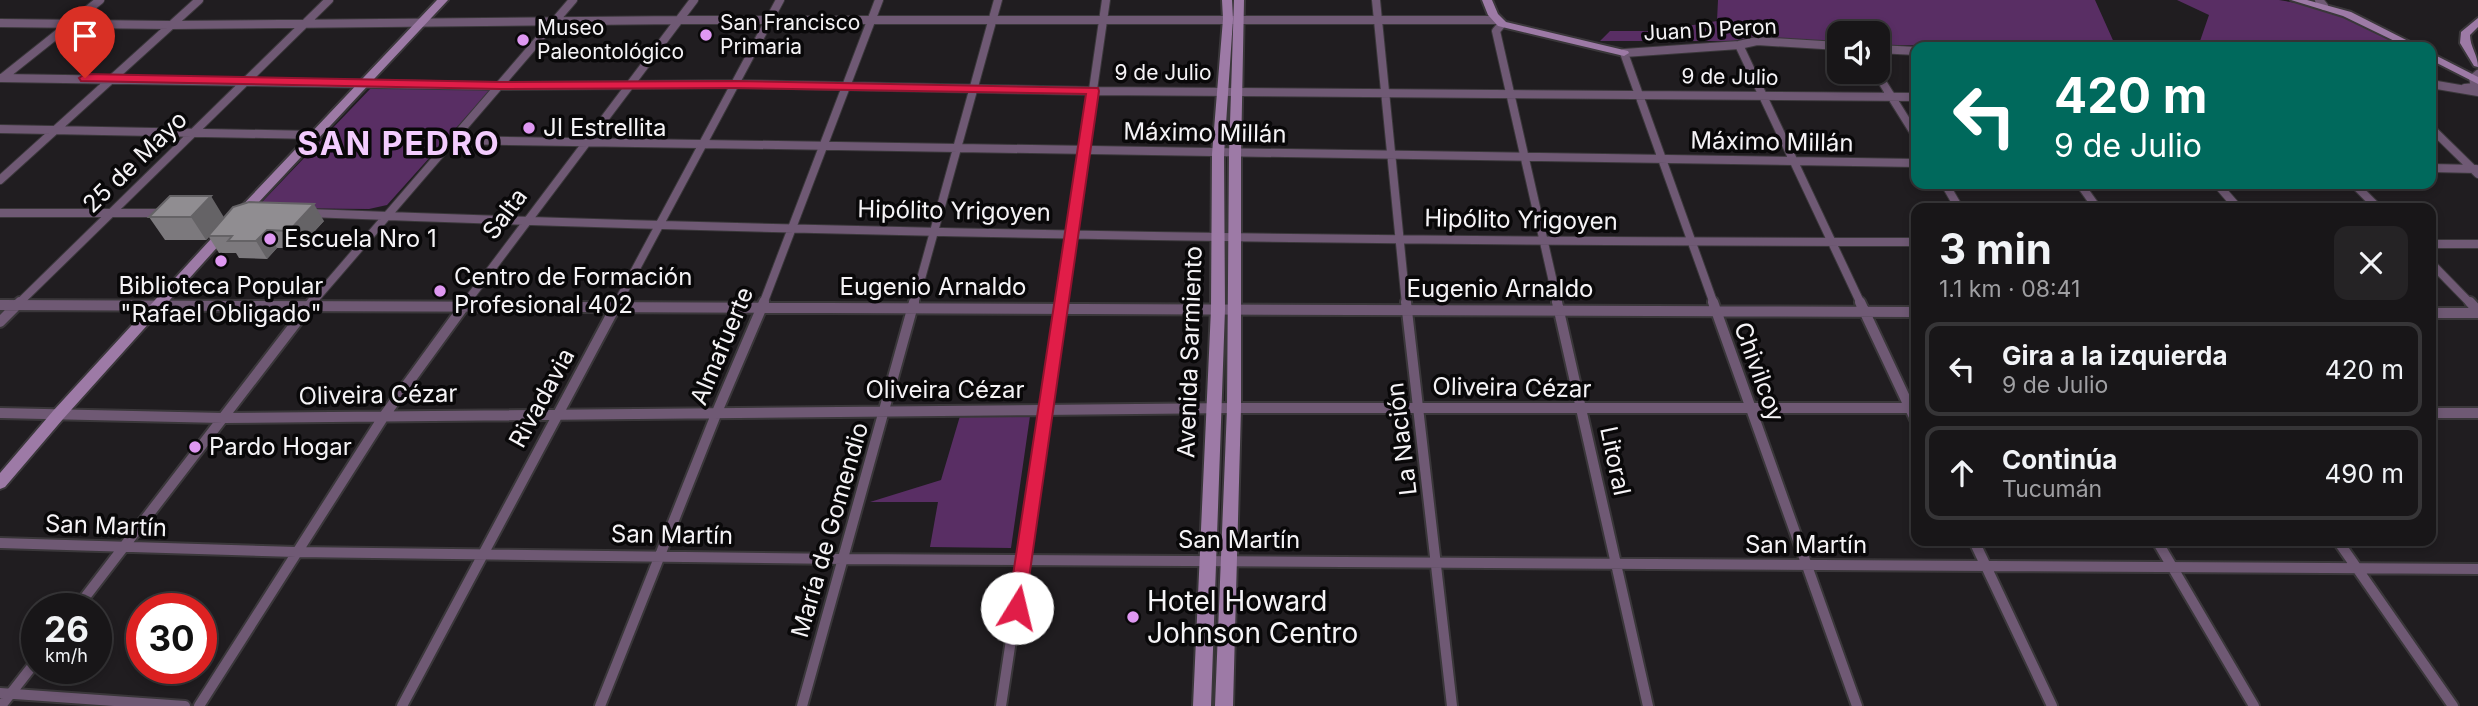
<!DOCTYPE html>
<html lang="es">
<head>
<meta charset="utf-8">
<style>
  :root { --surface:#181618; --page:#252325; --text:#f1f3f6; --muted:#9f9fa2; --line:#363537 }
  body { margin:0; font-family:Inter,sans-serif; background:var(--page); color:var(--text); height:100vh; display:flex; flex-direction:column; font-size:26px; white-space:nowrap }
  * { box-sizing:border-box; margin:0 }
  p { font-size:23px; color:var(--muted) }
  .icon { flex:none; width:38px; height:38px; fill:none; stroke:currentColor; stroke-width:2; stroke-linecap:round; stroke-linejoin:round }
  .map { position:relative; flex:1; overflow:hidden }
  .panel { position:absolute; left:1911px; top:203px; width:525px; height:343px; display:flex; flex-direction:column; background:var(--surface); border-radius:14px; box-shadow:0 4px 10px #0003,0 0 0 2px var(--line) }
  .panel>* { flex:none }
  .guide { position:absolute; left:1911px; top:42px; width:525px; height:147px; border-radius:14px; box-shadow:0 4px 10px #0003,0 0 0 2px var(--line); background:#00695c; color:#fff; overflow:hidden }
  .tools { position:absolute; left:1827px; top:21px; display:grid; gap:14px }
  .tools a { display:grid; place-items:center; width:63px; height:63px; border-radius:14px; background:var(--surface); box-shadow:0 4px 10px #0003,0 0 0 2px var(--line); font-size:35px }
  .speed { position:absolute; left:21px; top:593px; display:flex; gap:14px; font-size:35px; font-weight:700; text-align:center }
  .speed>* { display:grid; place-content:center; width:91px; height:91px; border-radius:50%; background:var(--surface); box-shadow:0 4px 10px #0003,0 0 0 2px var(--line); line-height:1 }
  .speed small { font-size:18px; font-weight:400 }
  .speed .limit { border:10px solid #d22; background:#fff; color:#111 }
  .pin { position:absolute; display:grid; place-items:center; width:60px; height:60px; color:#fff; margin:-72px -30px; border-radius:50% 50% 50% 0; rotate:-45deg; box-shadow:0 0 7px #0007 }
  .pin .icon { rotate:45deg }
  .me { position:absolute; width:77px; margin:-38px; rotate:9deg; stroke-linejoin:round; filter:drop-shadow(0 0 5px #0008) }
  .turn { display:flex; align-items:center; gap:24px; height:147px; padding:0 28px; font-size:32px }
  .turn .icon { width:91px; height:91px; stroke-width:2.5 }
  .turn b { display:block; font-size:49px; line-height:60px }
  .round { display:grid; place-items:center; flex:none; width:74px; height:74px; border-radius:14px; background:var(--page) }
  .head { display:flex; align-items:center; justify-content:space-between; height:119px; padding:0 28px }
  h1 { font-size:42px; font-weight:700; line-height:52px }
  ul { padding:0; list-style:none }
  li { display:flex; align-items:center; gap:21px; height:94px; margin:0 14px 10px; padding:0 14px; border:4px solid var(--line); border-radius:14px }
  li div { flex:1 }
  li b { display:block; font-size:26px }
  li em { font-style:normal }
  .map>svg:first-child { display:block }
  .green { fill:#592e64 }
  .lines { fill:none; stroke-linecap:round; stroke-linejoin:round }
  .street-far1-casing { stroke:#3a373a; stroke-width:10 }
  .street-casing { stroke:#3a373a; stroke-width:14 }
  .secondary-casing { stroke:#3a373a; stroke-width:4 }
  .street-far1 { stroke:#6f5974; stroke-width:8 }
  .street { stroke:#6f5974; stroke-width:10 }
  .secondary { fill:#9d7aa6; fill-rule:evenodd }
  .wall { fill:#7c797d }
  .shaded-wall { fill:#656366 }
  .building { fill:#908d91; stroke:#656366; stroke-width:2 }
  .route { fill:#e11d48; stroke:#92132f; stroke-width:2 }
  .poi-dot { fill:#df98f2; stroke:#090809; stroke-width:2.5 }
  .labels { text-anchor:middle; stroke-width:7; stroke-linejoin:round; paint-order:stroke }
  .far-poi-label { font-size:21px; fill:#f5f3f6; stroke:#090809; text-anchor:start }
  .far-street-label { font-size:21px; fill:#f5f3f6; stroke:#090809 }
  .poi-label { font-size:24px; fill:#f5f3f6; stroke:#090809; text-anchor:start }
  .street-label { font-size:24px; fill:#f5f3f6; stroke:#090809 }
  .near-poi-label { font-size:28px; fill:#f5f3f6; stroke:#090809; text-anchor:start }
  .district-label { font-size:32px; font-weight:bold; letter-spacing:2px; fill:#f3ccfe; stroke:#090809 }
</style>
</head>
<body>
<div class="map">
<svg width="2478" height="706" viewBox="0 0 2478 706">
  <rect width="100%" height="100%" fill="#201d20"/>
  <path class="green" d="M1718 0H2095L2116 47 1878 45V33H1839V43L1747 38 1734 41H1600L1610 31H1658L1717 21Z
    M2177 0H2279L2324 8 2404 47H2190L2199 44 2209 15Z
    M371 88H492L387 205 369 209 264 208 262 202Z
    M960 416H1030L1011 548 930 547 938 502H870L941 480Z"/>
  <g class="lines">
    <defs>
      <path id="street-far1" d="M1376 0 1406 304
        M2319 0 2324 6
        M0 23 170 25 679 20H1497
        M1502 24 1496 31 1558 304
        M1739 45 1861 304
        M1878 49 1916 51
        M1876 72 1916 136
        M0 78 500 86 734 84 1093 91 1916 97
        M2 78 100 0
        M2431 84 2478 92
        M2465 88 2475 87 2473 78 2478 74
        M2431 128 2478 174
        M0 129 315 135
        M452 140 1916 163
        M2431 168 2476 169
        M0 180 199 0
        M1945 184 1959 208
        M2080 184 2097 208
        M2217 184 2238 208
        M2354 184 2378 208
        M0 213H164
        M309 213C844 234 1380 242 1916 242
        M2431 244H2478
        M2431 263 2471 304
        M18 304 329 0
        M311 304 573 0
        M465 304 694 0
        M617 304 780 0
        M763 304 879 0
        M914 304 998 0
        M1062 304 1106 0
        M1714 304 1624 53 1739 45 1757 41 1839 46"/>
      <path id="street" d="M1406 302 1452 706
        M1557 302 1648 706
        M1713 302 1857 706
        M1860 302 1916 421
        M2470 302 2478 311
        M0 305 1916 312
        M2431 313H2478
        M0 322 20 302
        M0 413 223 418 1234 408H1916
        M2431 413H2478
        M1974 541 2052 706
        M2157 541 2254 706
        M2338 541 2453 706
        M0 543 296 552 843 559 2478 569
        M76 609 312 302
        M0 693 185 706
        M1 706 37 660
        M199 706 384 416 467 302
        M402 706 618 302
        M600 706 717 412 764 302
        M802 706 914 302
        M1001 706 1062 302"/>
      <path id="secondary" d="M437 0H448L244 218H236L234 215 236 212Z
        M1222 0H1232L1233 19 1224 154 1225 309 1211 706H1193L1211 309 1212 154 1223 19Z
        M1234 0H1244L1241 154V408L1233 706H1215L1227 408 1229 154Z
        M1482 0H1492L1498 14 1506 22 1628 51 1629 53 1624 56 1498 26 1488 15Z
        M2291 0H2307L2351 12 2420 47H2407L2343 16Z
        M2478 18V27L2470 35C2470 47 2478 55 2478 67L2474 66 2460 43 2461 32Z
        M2431 53 2478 77V84L2431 60Z
        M226 226 232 230 230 233 63 419 5 487 0 489V473L53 411 222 227Z"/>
    </defs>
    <use href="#street-far1" class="street-far1-casing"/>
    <use href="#street" class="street-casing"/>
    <use href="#secondary" class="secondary-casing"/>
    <use href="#street-far1" class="street-far1"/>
    <use href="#street" class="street"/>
    <use href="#secondary" class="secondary"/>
  </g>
  <path class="wall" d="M149 217H224L324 221 299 248H277L267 259 239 258 236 253H219L209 237 206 240H165Z"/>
  <path class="shaded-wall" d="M211 196 225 219 206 240 191 217Z
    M314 204 324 221 299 248 289 231Z
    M267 230 277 248 267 259 256 241Z"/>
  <path class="building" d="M170 196H211L191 217H149Z
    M249 202 314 204 289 231 267 230 256 241H228L232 236H208L233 207Z"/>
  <path class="route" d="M85 74 500 82 734 81 1098 88 1099 91 1024 613 1017 616 1011 613 1008 608 1086 94 734 88 500 89 81 81 79 78Z"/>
  <g class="poi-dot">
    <circle cx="706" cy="35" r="7"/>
    <circle cx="523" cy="40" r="7"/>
    <circle cx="529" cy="128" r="7"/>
    <circle cx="270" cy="239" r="7"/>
    <circle cx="221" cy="261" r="7"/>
    <circle cx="440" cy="291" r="7"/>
    <circle cx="195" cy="447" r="7"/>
    <circle cx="1133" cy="617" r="7"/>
  </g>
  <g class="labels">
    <g class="far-poi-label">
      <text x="720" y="30">San Francisco<tspan x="720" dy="24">Primaria</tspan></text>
      <text x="537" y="35">Museo<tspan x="537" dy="24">Paleontológico</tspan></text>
    </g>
    <g class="far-street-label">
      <text transform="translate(1710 30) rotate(-3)" y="7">Juan D Peron</text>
      <text x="1163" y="80">9 de Julio</text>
      <text transform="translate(1730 77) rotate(1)" y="7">9 de Julio</text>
    </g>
    <g class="poi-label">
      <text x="543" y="136">JI Estrellita</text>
      <text x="284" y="247">Escuela Nro 1</text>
      <text x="454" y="285">Centro de Formación<tspan x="454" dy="28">Profesional 402</tspan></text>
      <text x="221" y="294" text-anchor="middle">Biblioteca Popular<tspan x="221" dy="28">"Rafael Obligado"</tspan></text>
      <text x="209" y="455">Pardo Hogar</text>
    </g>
    <g class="street-label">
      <text transform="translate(1205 133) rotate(1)" y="8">Máximo Millán</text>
      <text transform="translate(1772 142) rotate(1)" y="8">Máximo Millán</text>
      <text transform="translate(135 162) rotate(-44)" y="8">25 de Mayo</text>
      <text transform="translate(954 211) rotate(1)" y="8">Hipólito Yrigoyen</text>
      <text transform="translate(505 214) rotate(-53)" y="8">Salta</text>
      <text transform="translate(1521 220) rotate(1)" y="8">Hipólito Yrigoyen</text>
      <text x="933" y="295">Eugenio Arnaldo</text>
      <text x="1500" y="297">Eugenio Arnaldo</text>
      <text transform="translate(722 346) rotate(-67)" y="8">Almafuerte</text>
      <text transform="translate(1190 352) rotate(-88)" y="8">Avenida Sarmiento</text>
      <text transform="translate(1759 372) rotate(70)" y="8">Chivilcoy</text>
      <text transform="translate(1512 388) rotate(1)" y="8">Oliveira Cézar</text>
      <text x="945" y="398">Oliveira Cézar</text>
      <text transform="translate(378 395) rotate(-1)" y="8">Oliveira Cézar</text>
      <text transform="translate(542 398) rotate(-61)" y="8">Rivadavia</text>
      <text transform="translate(1402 439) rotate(-97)" y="8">La Nación</text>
      <text transform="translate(1615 461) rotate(78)" y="8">Litoral</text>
      <text transform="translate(106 526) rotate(2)" y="8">San Martín</text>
      <text transform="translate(830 530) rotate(-74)" y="8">María de Gomendio</text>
      <text transform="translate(672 535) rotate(1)" y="8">San Martín</text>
      <text x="1239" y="548">San Martín</text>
      <text x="1806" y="553">San Martín</text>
    </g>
    <g class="near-poi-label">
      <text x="1147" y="611">Hotel Howard<tspan x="1147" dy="32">Johnson Centro</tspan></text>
    </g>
    <g class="district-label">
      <text x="399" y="155">SAN PEDRO</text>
    </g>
  </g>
</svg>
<div class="tools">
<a><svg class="icon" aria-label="sound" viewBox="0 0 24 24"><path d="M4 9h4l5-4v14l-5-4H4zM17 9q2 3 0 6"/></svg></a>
</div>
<div class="speed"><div>26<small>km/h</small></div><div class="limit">30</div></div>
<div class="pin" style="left:85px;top:78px;background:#d93025"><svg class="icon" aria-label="arrive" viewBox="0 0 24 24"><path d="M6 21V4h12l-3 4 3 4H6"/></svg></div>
<svg class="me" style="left:1017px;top:608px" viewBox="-20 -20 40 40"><circle r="19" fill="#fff"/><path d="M0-13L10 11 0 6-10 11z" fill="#e11d48"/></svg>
<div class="guide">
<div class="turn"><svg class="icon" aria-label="left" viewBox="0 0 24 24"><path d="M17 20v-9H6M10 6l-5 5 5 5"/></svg><div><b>420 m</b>9 de Julio</div></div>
</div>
<section class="panel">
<div class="head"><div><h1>3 min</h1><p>1.1 km · 08:41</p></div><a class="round"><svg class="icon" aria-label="close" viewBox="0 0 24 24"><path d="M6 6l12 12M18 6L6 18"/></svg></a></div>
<ul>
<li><svg class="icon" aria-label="left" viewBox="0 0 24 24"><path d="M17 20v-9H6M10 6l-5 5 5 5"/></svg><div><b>Gira a la izquierda</b><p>9 de Julio</p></div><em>420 m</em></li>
<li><svg class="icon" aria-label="ahead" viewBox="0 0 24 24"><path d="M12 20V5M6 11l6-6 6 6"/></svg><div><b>Continúa</b><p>Tucumán</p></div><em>490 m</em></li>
</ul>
</section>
</div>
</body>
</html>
